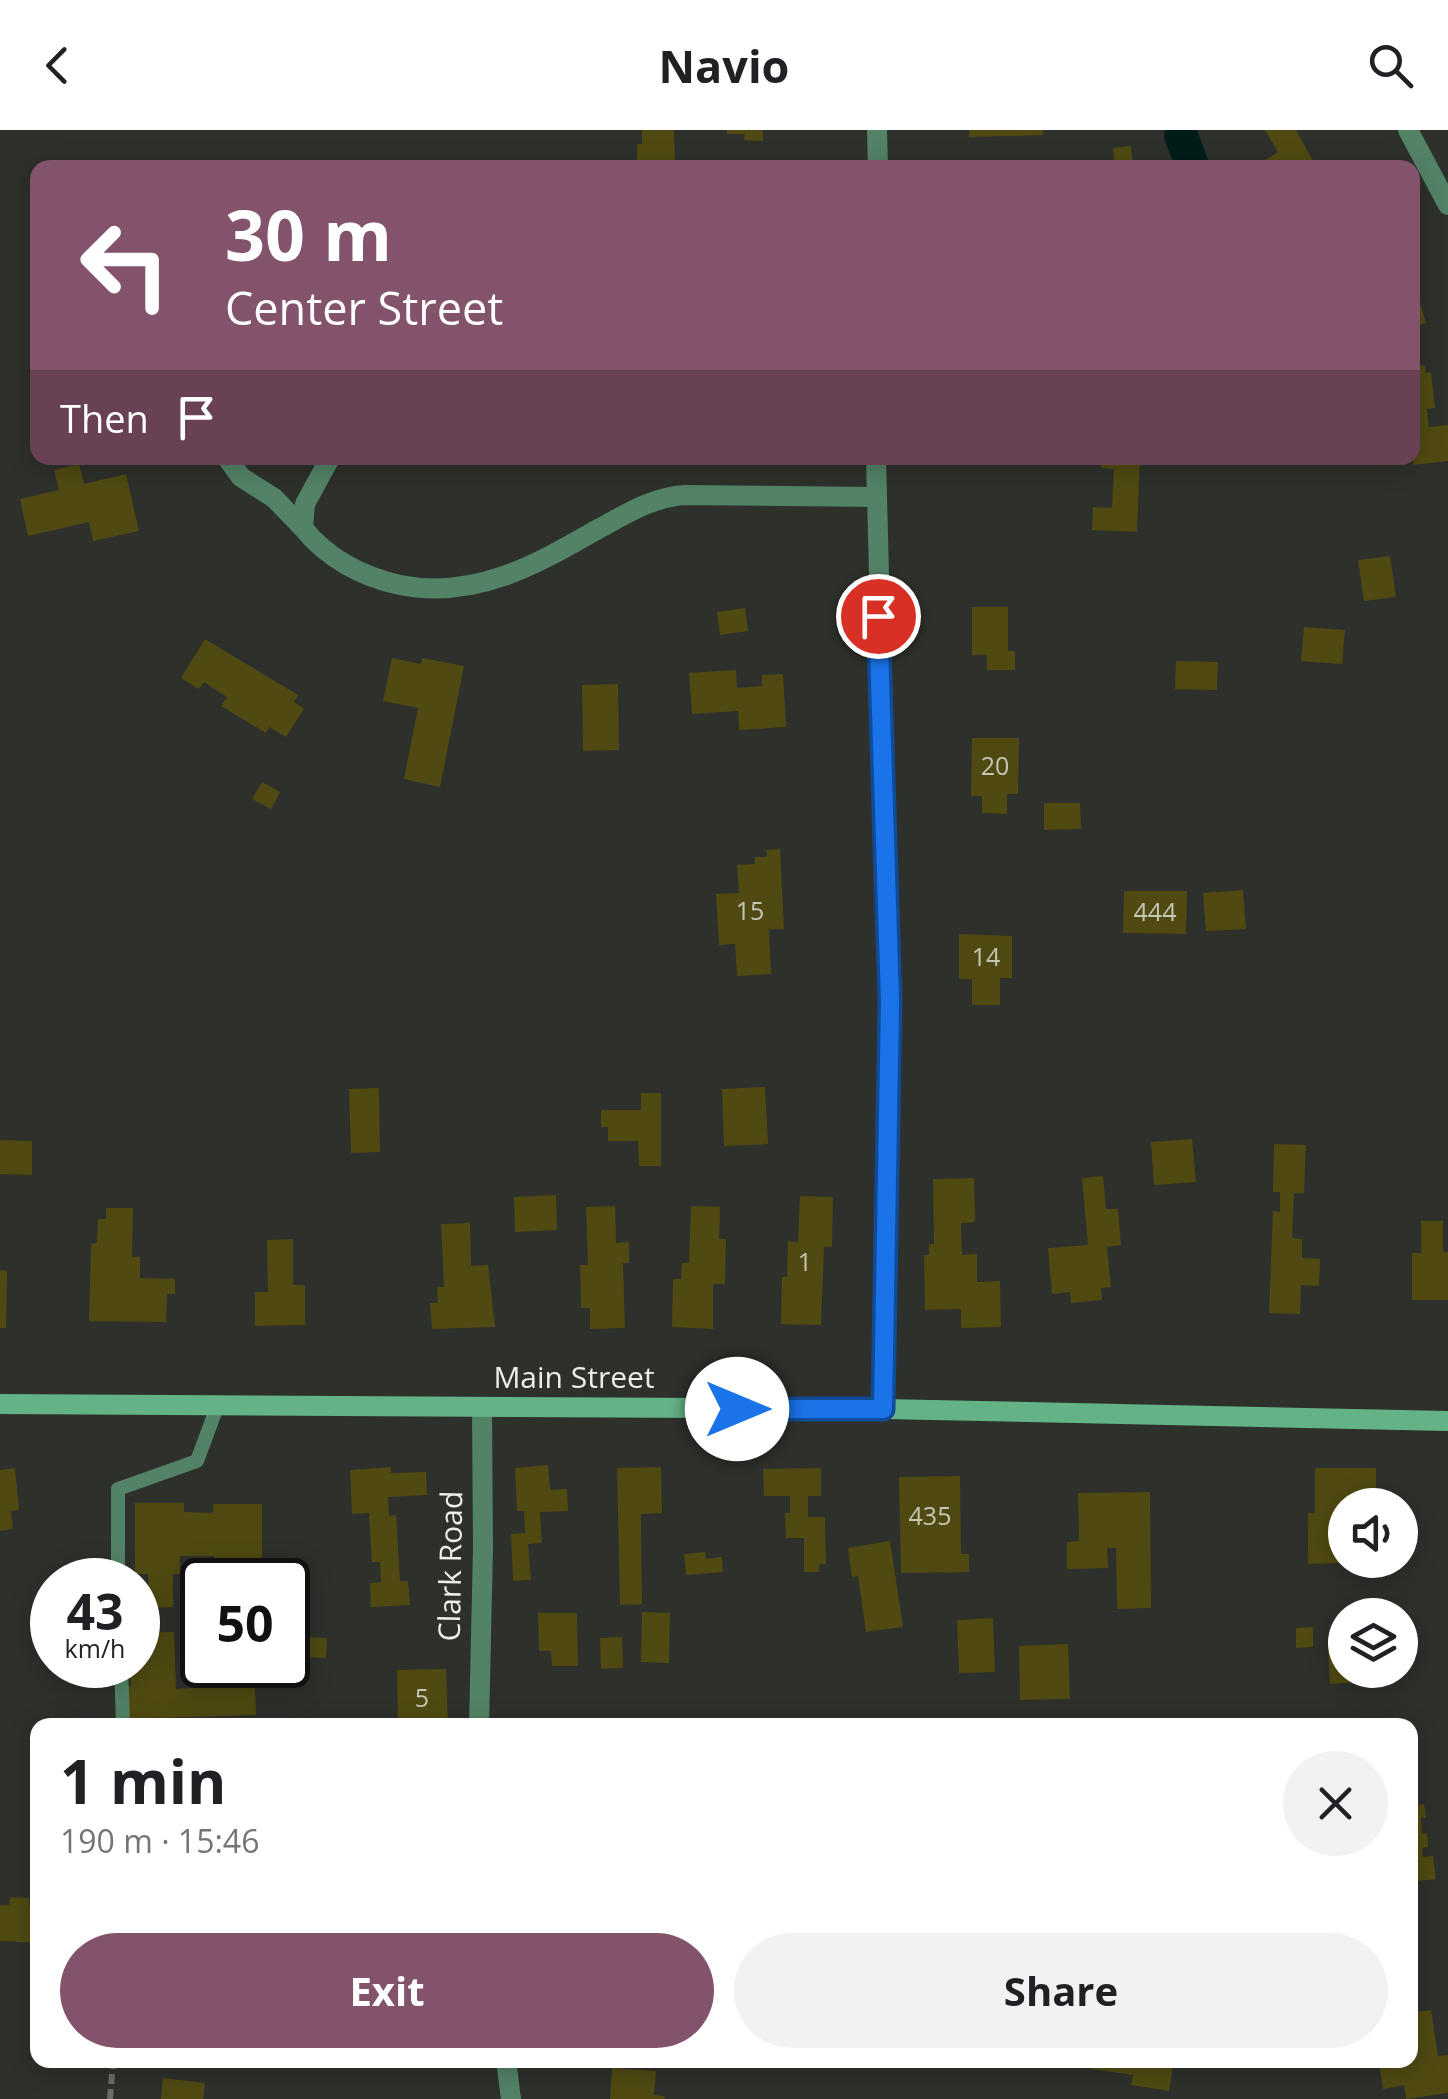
<!DOCTYPE html>
<html lang="en">
<head>
<meta charset="utf-8">
<style>
  :root { --surface:#fff; --page:#f2f2f2; --text:#202124; --muted:#757577; --accent:#83526b }
  body { margin:0; font-family:"Open Sans",sans-serif; background:var(--page); color:var(--text); height:100vh; display:flex; flex-direction:column; font-size:38px; white-space:nowrap }
  * { box-sizing:border-box; margin:0 }
  p { font-size:32px; color:var(--muted) }
  .icon { flex:none; width:55px; height:55px; fill:none; stroke:currentColor; stroke-width:2; stroke-linecap:round; stroke-linejoin:round }
  .map { position:relative; flex:1; overflow:hidden }
  .drawer { position:absolute; left:30px; top:1588px; width:1388px; height:350px; display:flex; flex-direction:column; background:var(--surface); border-radius:20px; box-shadow:0 5px 25px #0003 }
  .drawer>* { flex:none }
  .top-card { position:absolute; left:30px; top:30px; width:1390px; height:305px; border-radius:20px; box-shadow:0 5px 25px #0003; background:#83526b; color:#fff; overflow:hidden }
  .controls { position:absolute; left:1328px; top:1358px; display:grid; gap:20px }
  .controls a { display:grid; place-items:center; width:90px; height:90px; border-radius:50%; background:var(--surface); box-shadow:0 5px 25px #0003; font-size:50px }
  .speed { position:absolute; left:30px; top:1428px; display:flex; gap:20px; font-size:50px; font-weight:700; text-align:center }
  .speed>* { display:grid; place-content:center; width:130px; height:130px; border-radius:50%; background:var(--surface); box-shadow:0 5px 25px #0003; line-height:1 }
  .speed small { font-size:25px; font-weight:400 }
  .speed .limit { border:5px solid #111; border-radius:15px; background:#fff; color:#111 }
  .pin { position:absolute; display:grid; place-items:center; width:85px; height:85px; color:#fff; margin:-42px; border:5px solid #fff; border-radius:50%; box-shadow:0 2px 10px #0007 }
  .me { position:absolute; width:110px; margin:-55px; rotate:90deg; stroke-linejoin:round; filter:drop-shadow(0 0 8px #0008) }
  .turn { display:flex; align-items:center; gap:35px; height:210px; padding:0 30px; font-size:45px }
  .turn .icon { width:130px; height:130px; stroke-width:2.5 }
  .turn b { display:block; font-size:70px; line-height:85px }
  .then { display:flex; align-items:center; height:95px; padding:0 30px; background:#0003; gap:20px; font-size:38px }
  .round { display:grid; place-items:center; flex:none; width:105px; height:105px; border-radius:52px; background:var(--page) }
  .overview { display:flex; align-items:center; justify-content:space-between; height:170px; padding:0 30px }
  h1 { font-size:60px; font-weight:700; line-height:75px }
  .primary-button { display:flex; gap:20px; margin-top:auto; padding:20px 30px }
  .primary-button a { flex:1; height:115px; border-radius:60px; background:var(--accent); color:#fff; font-size:40px; font-weight:700; line-height:115px; text-align:center }
  .primary-button a+a { background:var(--page); color:var(--text) }
  header { display:flex; justify-content:space-between; align-items:center; height:130px; padding:0 30px; background:var(--surface); font-size:45px; font-weight:700 }
  .map>svg:first-child { display:block }
  .water { fill:#001c19 }
  .building { fill:#504a12 }
  .lines { fill:none; stroke-linecap:round; stroke-linejoin:round }
  .path { stroke:#6b6e69; stroke-width:6; stroke-dasharray:10 5; stroke-linecap:butt }
  .service { stroke:#538367; stroke-width:14 }
  .minor { stroke:#538367; stroke-width:20 }
  .tertiary { stroke:#538367; stroke-width:20 }
  .secondary { stroke:#63b386; stroke-width:20 }
  .route-casing { stroke:#114b97; stroke-width:25 }
  .route { stroke:#1a73e8; stroke-width:18 }
  .labels { text-anchor:middle; stroke-width:10; stroke-linejoin:round; paint-order:stroke }
  .number-label { font-size:25px; fill:#c5c5b4 }
  .street-label { font-size:30px; fill:#eceeea; stroke:#2d302b }
</style>
</head>
<body>
<header><svg class="icon" aria-label="back" viewBox="0 0 24 24"><path d="M15 5l-7 7 7 7"/></svg>Navio<svg class="icon" aria-label="search" viewBox="0 0 24 24"><circle cx="10" cy="10" r="6"/><path d="M15 15l6 6"/></svg></header>
<div class="map">
<svg width="1448" height="1969" viewBox="0 0 1448 1969">
  <rect width="100%" height="100%" fill="#2d302b"/>
  <path class="water" d="M1165 0H1197L1210 35 1215 37H1175L1164 8Z"/>
  <path class="building" d="M642 0H674L675 38H637V14H642Z
    M727 0H763V11L744 10 745 4H727Z
    M969 0H1043V5L969 7Z
    M1265 0H1296L1317 38H1266L1262 32 1278 22Z
    M1131 16 1133 38H1115L1113 18Z
    M1417 163 1426 193 1412 197V164Z
    M1425 235V243L1431 242 1435 278 1427 279 1429 297 1448 295V331L1413 335 1412 299 1418 298 1416 284 1412 285V237Z
    M1102 328H1140L1137 402 1092 400 1093 377 1112 378 1114 339 1101 338Z
    M79 334 84 354 126 344 139 401 93 411 89 392 28 406 20 369 59 360 54 340Z
    M1390 426 1396 467 1364 471 1358 430Z
    M972 477H1008V521H1015V540H987V525H972Z
    M745 478 748 501 720 505 717 482Z
    M1304 497 1345 500 1342 534 1301 531Z
    M205 509 298 565 294 572 304 579 286 607 269 597 266 603 221 576 227 567 204 552 199 559 181 548Z
    M392 528 421 534 422 528 464 536 440 657 404 649 418 578 383 571Z
    M1176 531 1218 532 1217 560 1175 559Z
    M736 540 737 558 762 556V545L783 544 786 597 739 600 738 581 692 584 689 543Z
    M618 554 619 620 583 621 582 555Z
    M972 608H1019L1018 664H1007V684L982 683V666H971Z
    M262 652 280 662 271 679 252 669Z
    M1044 673H1080L1081 699 1044 700Z
    M780 719 784 799H769L771 844 737 846 735 814 719 815 716 764 739 763 737 735 755 734V727H767L766 720Z
    M1243 760 1246 799 1206 801 1203 763Z
    M1124 761H1187L1186 804 1123 803Z
    M959 804 1012 806V848H1000V875H972V849H959Z
    M765 957 768 1014 724 1016 722 959Z
    M379 958 380 1022 351 1023 349 959Z
    M641 963H661V1036H639L638 1011H608V997H601V980H641Z
    M1192 1009 1196 1052 1154 1055 1151 1012Z
    M0 1010 32 1011V1045L0 1044Z
    M1274 1014 1306 1015 1304 1063H1294L1292 1108 1302 1109V1128L1320 1129 1319 1156 1301 1155 1300 1184 1269 1183 1273 1081 1280 1082V1062H1273Z
    M1103 1046 1106 1079H1118L1121 1115 1107 1117 1111 1157 1101 1158 1102 1170 1071 1173 1070 1162 1052 1164 1048 1118 1088 1115 1082 1048Z
    M974 1048 975 1092 961 1093 962 1125 977 1124V1152L1000 1151 1001 1197 961 1198V1179L925 1180 924 1125H929V1114H934L933 1049Z
    M556 1065 557 1100 515 1102 514 1067Z
    M800 1066 833 1067 832 1117H824L821 1195 781 1194 782 1147H787L788 1111 798 1112Z
    M615 1076 616 1113 629 1112V1133H623L625 1198 590 1199V1178H581L580 1135H588L586 1077Z
    M691 1076 720 1077 719 1109H726L725 1154H713V1199L672 1197 673 1149H681L682 1133H689Z
    M106 1078H133L132 1127H140V1148L175 1149V1164H167L166 1192 89 1191 91 1114 97 1113 98 1089H106Z
    M1421 1091H1443V1122H1448V1170H1412V1123H1421Z
    M470 1093 471 1136 488 1135 495 1197 432 1199 430 1173H438L437 1157H444L441 1094Z
    M293 1109V1155H305V1195L255 1196V1162H268L267 1110Z
    M0 1140 7 1141 6 1198H0Z
    M548 1335 550 1360 567 1359 568 1381 540 1382 542 1413 528 1414 531 1450 513 1451 511 1404 525 1403 524 1381H517L515 1338Z
    M391 1337V1343L426 1342 427 1365 388 1367 389 1386 396 1385 400 1451H408L410 1475 371 1477 370 1453 381 1452 380 1432H372L369 1383 352 1384 350 1340Z
    M661 1337 662 1383 641 1384 642 1474 620 1475 617 1338Z
    M15 1338 19 1380 11 1381 13 1399 0 1401V1340Z
    M821 1338V1366H808V1387H825L826 1434H819V1442H804V1408H786L785 1383H790V1366H764L763 1339Z
    M1315 1338H1376V1375H1345V1387H1339V1433L1308 1434V1383H1315Z
    M960 1346 961 1424H969V1442L901 1443 899 1347Z
    M1150 1362 1151 1478 1117 1479 1116 1418H1107L1108 1438 1067 1439V1412L1079 1411 1078 1363Z
    M135 1373H184V1382L213 1383V1374H262V1450H222V1437H215V1426H180V1444H173V1477L149 1478 148 1444H135Z
    M890 1411 903 1497 866 1502 858 1446 852 1447 848 1418Z
    M705 1422 706 1429 722 1427 723 1442 686 1445 684 1424Z
    M69 1442H100L99 1450H68Z
    M642 1482 670 1483 669 1533 641 1532Z
    M538 1483H577L578 1536H552L551 1521H539Z
    M993 1488 995 1542 959 1543 957 1490Z
    M1313 1497V1517L1296 1518V1498Z
    M174 1502 176 1559 206 1557 205 1535H254L256 1585 123 1589 122 1557 131 1556 130 1535H138V1503Z
    M306 1507 327 1508 326 1528 305 1527Z
    M622 1507 623 1538 601 1539 600 1508Z
    M1068 1514 1070 1569 1020 1570 1019 1516Z
    M1345 1516V1540H1362V1552L1330 1554 1328 1517Z
    M446 1539 448 1595H398L397 1540Z
    M1415 1646 1419 1675 1424 1674 1426 1688H1421L1422 1704 1427 1703 1428 1717 1422 1718 1423 1727 1433 1726 1436 1749 1410 1752V1647Z
    M10 1767 29 1768V1775L38 1776V1813L0 1811V1775H9Z
    M1431 1880 1438 1926 1448 1925V1963L1406 1969 1404 1955 1383 1959 1379 1934 1410 1930V1883Z
    M1092 1930H1174L1169 1961 1131 1955 1133 1945 1092 1939Z
    M612 1938 656 1941 654 1965 665 1966 664 1969H610Z
    M163 1948 205 1953 203 1969H161Z"/>
  <g class="lines">
    <path class="path" d="M110 1969 113 1932"/>
    <path class="service" d="M118 1450V1359L197 1331 217 1277
      M121 1535 123 1595"/>
    <path class="minor" d="M227 328 241 347 274 368 303 398 305 374 330 328
      M303 398C327 428 362 447 400 455 476 470 537 434 600 398 628 383 653 367 685 365L875 367
      M479 1595 483 1418 482 1278
      M506 1930 511 1969"/>
    <path class="tertiary" d="M877 0 878 38
      M1408 0 1448 75
      M876 328 890 872 883 1279"/>
    <path class="secondary" d="M0 1274 883 1279 1448 1291"/>
  </g>
  <g class="lines">
    <defs>
      <path id="route" d="M737 1279H883L890 872 878 486"/>
    </defs>
    <use href="#route" class="route-casing"/>
    <use href="#route" class="route"/>
  </g>
  <g class="labels">
    <g class="number-label">
      <text x="995" y="645">20</text>
      <text x="750" y="790">15</text>
      <text x="1155" y="791">444</text>
      <text x="986" y="836">14</text>
      <text x="805" y="1141">1</text>
      <text x="930" y="1395">435</text>
      <text x="422" y="1577">5</text>
    </g>
    <g class="street-label">
      <text x="574" y="1258">Main Street</text>
      <text transform="translate(451 1436) rotate(-89)" y="10">Clark Road</text>
    </g>
  </g>
</svg>
<div class="controls">
<a><svg class="icon" aria-label="sound" viewBox="0 0 24 24"><path d="M4 9h4l5-4v14l-5-4H4zM17 9q2 3 0 6"/></svg></a>
<a><svg class="icon" aria-label="layers" viewBox="0 0 24 24"><path d="M12 4l9 5-9 5-9-5zM3 14l9 5 9-5"/></svg></a>
</div>
<div class="speed"><div>43<small>km/h</small></div><div class="limit">50</div></div>
<div class="pin" style="left:878px;top:486px;background:#d93025"><svg class="icon" aria-label="arrive" viewBox="0 0 24 24"><path d="M6 21V4h12l-3 4 3 4H6"/></svg></div>
<svg class="me" style="left:737px;top:1279px" viewBox="-20 -20 40 40"><circle r="19" fill="#fff"/><path d="M0-13L10 11 0 6-10 11z" fill="#1a73e8"/></svg>
<div class="top-card">
<div class="turn"><svg class="icon" aria-label="left" viewBox="0 0 24 24"><path d="M17 20v-9H6M10 6l-5 5 5 5"/></svg><div><b>30 m</b>Center Street</div></div>
<div class="then">Then<svg class="icon" aria-label="arrive" viewBox="0 0 24 24"><path d="M6 21V4h12l-3 4 3 4H6"/></svg></div>
</div>
<section class="drawer">
<div class="overview"><div><h1>1 min</h1><p>190 m · 15:46</p></div><a class="round"><svg class="icon" aria-label="close" viewBox="0 0 24 24"><path d="M6 6l12 12M18 6L6 18"/></svg></a></div>
<div class="primary-button"><a>Exit</a><a>Share</a></div>
</section>
</div>
</body>
</html>
